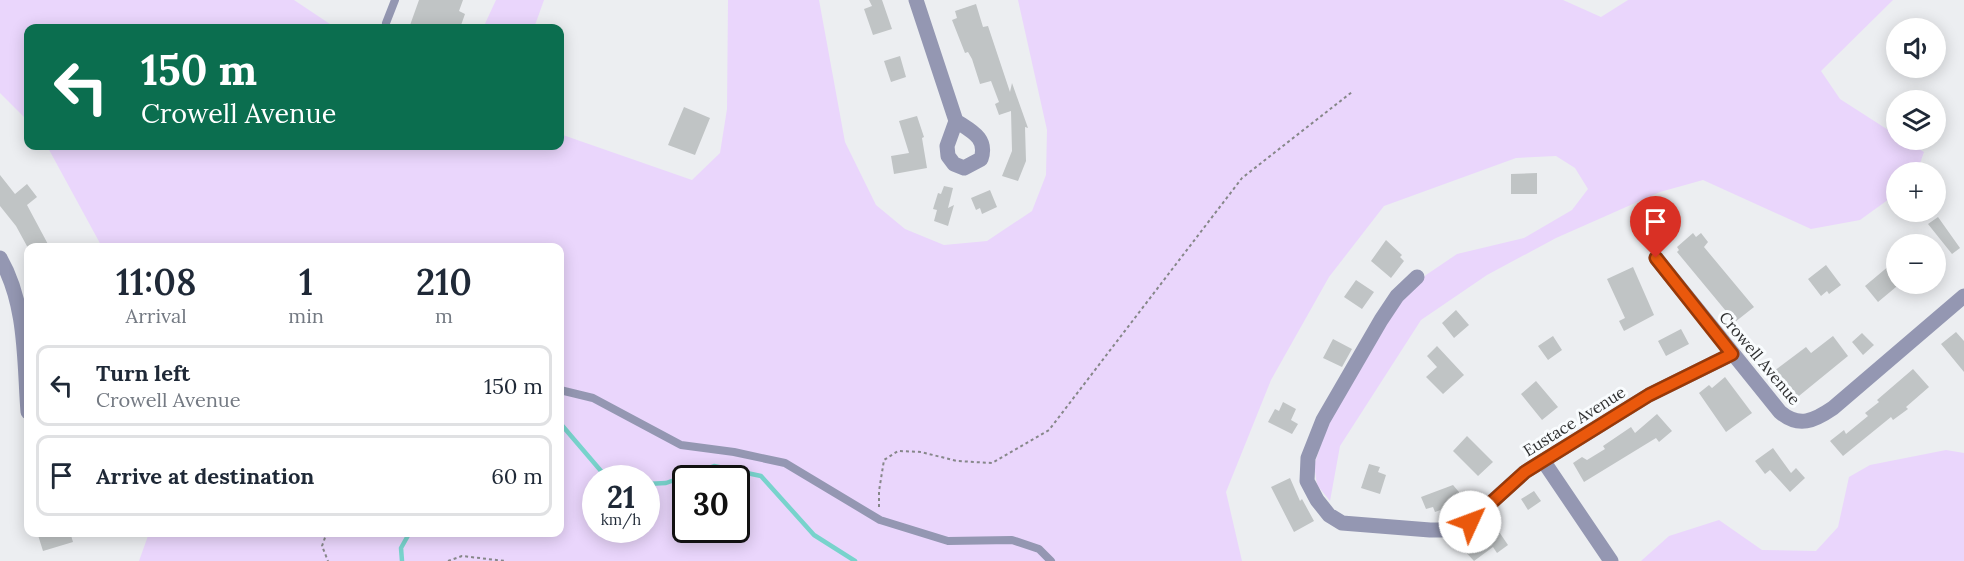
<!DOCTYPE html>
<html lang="en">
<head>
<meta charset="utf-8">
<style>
  :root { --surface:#fff; --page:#f6f6f7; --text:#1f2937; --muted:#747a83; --line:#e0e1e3 }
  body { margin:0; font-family:Lora,serif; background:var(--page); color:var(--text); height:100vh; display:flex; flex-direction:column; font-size:22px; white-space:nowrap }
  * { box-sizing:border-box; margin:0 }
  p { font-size:20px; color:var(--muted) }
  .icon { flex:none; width:33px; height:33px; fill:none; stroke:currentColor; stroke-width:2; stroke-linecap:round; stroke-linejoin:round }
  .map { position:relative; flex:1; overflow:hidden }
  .side { position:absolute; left:24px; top:243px; width:540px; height:294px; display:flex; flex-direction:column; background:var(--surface); border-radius:12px; box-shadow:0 3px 15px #0003 }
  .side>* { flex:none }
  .guide { position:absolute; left:24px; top:24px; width:540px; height:126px; border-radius:12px; box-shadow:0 3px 15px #0003; background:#0b6e4f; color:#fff; overflow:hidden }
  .tools { position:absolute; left:1886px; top:18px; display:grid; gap:12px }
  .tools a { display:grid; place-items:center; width:60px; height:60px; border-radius:50%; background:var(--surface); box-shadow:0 3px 15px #0003; font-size:30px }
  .speed { position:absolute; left:582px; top:465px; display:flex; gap:12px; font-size:30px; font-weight:700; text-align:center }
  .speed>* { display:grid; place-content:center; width:78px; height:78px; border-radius:50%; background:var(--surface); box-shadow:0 3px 15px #0003; line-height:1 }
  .speed small { font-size:15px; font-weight:400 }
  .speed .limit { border:3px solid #111; border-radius:9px; background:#fff; color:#111 }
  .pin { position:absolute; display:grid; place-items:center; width:51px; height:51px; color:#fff; margin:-62px -26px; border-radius:50% 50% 50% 0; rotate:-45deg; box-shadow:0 0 6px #0007 }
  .pin .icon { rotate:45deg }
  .me { position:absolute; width:66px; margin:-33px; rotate:47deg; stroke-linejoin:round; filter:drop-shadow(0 0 4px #0008) }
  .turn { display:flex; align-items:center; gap:21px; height:126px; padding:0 18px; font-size:27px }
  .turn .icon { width:78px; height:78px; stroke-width:2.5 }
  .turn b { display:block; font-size:42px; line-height:51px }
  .eta { display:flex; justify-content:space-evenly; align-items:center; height:102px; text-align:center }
  .eta b { font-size:36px; font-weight:600; line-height:42px }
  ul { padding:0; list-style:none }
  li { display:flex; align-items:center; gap:18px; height:81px; margin:0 12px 9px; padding:0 6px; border:3px solid var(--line); border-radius:12px }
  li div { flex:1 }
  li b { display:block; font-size:22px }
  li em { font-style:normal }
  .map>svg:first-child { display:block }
  .green { fill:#ead6fc; fill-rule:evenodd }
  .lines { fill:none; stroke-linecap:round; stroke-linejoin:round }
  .stream { stroke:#78d3cc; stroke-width:4.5 }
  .building { fill:#c0c4c5 }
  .path { stroke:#868789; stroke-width:2; stroke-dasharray:3 3; stroke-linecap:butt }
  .service { stroke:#9497b2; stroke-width:8 }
  .minor { stroke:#9497b2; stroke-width:15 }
  .route-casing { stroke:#983908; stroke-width:15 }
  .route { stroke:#ea580c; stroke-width:10 }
  .labels { text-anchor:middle; stroke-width:6; stroke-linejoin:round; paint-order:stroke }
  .street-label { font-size:16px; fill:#303132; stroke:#f9fcfe }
</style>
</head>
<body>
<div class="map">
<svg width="1964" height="561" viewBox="0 0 1964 561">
  <rect width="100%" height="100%" fill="#eceef1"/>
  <path class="green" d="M0 0H294L336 28H28V121L0 93Z
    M496 0H544L534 28H483Z
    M728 0H819L845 142 876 205 905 229 944 245 987 241 1032 211 1046 175 1047 130 1018 0H1563L1601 17 1628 0H1893L1821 71 1840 99 1896 135V140H1904L1924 152 1917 172H1896V194L1860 220 1811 229 1703 180 1660 192 1556 238 1487 275 1421 320 1340 446 1330 501 1317 485 1314 465 1331 416 1393 311 1426 275 1457 254 1524 238 1572 210 1588 189 1575 168 1556 156 1516 158 1384 206 1329 277 1271 380 1226 492 1242 561H139L149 533 560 532V248L102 247 47 146H560V134L692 180 720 153 727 109ZM596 478H646V530H596ZM686 478H736V530H686Z
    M1946 450 1964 453V561H1641L1669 536 1719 520 1762 550 1816 551 1838 527 1849 477 1870 465Z"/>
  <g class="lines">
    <path class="stream" d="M560 423 607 478
      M646 484 666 483 714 466 761 476 814 535 855 561
      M402 561 401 548 410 532"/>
  </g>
  <path class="building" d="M419 0H463L459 11 465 14 460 28H409Z
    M869 0H882L892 29 873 35 864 9 872 6Z
    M976 4 983 27 988 26 1010 92 1012 83 1028 128 1025 127 1026 161 1018 181 1002 176 1012 151 1011 111 999 115 995 104 999 102 991 81 980 84 972 59 968 52 965 53 952 20 957 18 955 11Z
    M900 56 906 77 891 82 884 61Z
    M684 107 710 118 695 155 668 145Z
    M917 116 924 137 922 138 927 168 894 174 891 156 909 153 899 121Z
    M1537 173V194H1511V174Z
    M0 175 15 194 27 184 37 197 27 205 50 248H28L16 226 0 206Z
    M944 186 953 188 948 208 954 205 948 226 934 221 937 210 933 209 938 193 941 194Z
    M990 190 997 207 982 214 980 208 976 210 971 198Z
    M1938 217 1960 248 1952 254 1928 224Z
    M1693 233 1696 237 1701 233 1708 242 1704 247 1754 307 1735 322 1677 252 1679 250 1677 247Z
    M1386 240 1402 255 1400 257 1404 261 1391 278 1371 261Z
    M1896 260V287L1878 302 1865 286Z
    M1826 265 1841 285 1829 294 1827 291 1821 296 1808 279Z
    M1633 267 1654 315 1624 331 1619 321 1625 318 1607 279Z
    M1356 280 1374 292 1362 309 1344 297Z
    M1456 310 1469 325 1454 338 1442 323Z
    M1681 329 1689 344 1666 356 1658 341Z
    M1956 332 1964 341V372L1941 344Z
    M1862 333 1874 345 1863 355 1852 342Z
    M1553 336 1562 350 1548 360 1538 346Z
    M1833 336 1848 356 1794 400 1788 397 1770 374 1806 347 1811 353Z
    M1333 339 1352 349 1342 367 1323 358Z
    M1437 346 1464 375 1443 394 1426 377 1437 367 1427 356Z
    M1913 369 1929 387 1906 407 1908 409 1893 420 1891 417 1843 456 1830 441 1844 430 1846 434 1868 416 1865 413 1879 402 1877 400Z
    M1725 377 1752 413 1726 432 1699 393 1709 385 1712 388Z
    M1536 381 1558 407 1542 420 1521 394Z
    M1283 402 1296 409 1291 420 1298 424 1292 434 1268 422 1275 409 1279 411Z
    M1657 414 1672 431 1659 442 1656 438 1584 482 1573 463 1582 457 1587 460 1605 449 1603 446 1631 427 1635 433Z
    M1467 436 1493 462 1478 476 1453 451Z
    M1773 448 1791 473 1796 468 1805 478 1790 492 1770 470 1765 474 1755 461Z
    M1369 464 1380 467 1378 472 1386 475 1380 494 1361 488Z
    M1290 478 1300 501 1302 499 1314 521 1294 532 1271 487Z
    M1453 485 1464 498 1445 505 1446 508 1435 512 1433 507 1426 509 1421 497Z
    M1534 491 1541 501 1528 510 1521 499Z
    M1491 520 1508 545 1497 553 1493 547 1474 561 1461 547Z
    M37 532H70L73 542 43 551Z"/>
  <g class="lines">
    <path class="path" d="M879 507V491L884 460 898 451 921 452 957 461 992 463 1049 430 1242 178 1352 92
      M327 532 322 546 328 561
      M448 561 462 556 505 561"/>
    <path class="service" d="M386 23 395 0
      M560 390 593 398 681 445 734 452 785 463 880 520 948 541 1012 540 1039 549 1051 561"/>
    <path class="minor" d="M916 0 956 121 947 146 948 156 954 164 964 168 981 159C988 138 971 131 956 121
      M0 258C27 305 24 361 28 412
      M1656 258 1780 412C1799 428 1814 421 1833 408L1964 296
      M1417 277 1397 296 1381 320 1323 420 1308 458 1307 481 1317 500 1329 515 1342 523 1430 530H1450L1465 526 1525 472 1649 395 1732 354
      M1544 462 1611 561"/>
  </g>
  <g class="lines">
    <defs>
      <path id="route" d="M1470 522 1525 472 1649 395 1732 354 1656 258"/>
    </defs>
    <use href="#route" class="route-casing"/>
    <use href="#route" class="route"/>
  </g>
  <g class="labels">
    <g class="street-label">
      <text transform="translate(1760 358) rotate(50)" y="6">Crowell Avenue</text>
      <text transform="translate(1574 421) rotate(-32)" y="6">Eustace Avenue</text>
    </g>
  </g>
</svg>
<div class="tools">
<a><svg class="icon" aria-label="sound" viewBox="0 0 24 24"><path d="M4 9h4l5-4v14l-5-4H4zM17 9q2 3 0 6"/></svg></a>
<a><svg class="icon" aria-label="layers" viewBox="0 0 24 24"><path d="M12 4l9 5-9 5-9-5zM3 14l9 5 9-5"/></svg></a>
<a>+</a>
<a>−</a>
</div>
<div class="speed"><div>21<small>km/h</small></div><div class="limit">30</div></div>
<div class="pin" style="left:1656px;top:258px;background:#d93025"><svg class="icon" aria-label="arrive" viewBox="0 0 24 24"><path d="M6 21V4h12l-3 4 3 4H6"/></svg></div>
<svg class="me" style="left:1470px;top:522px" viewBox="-20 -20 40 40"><circle r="19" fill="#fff"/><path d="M0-13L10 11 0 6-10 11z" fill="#ea580c"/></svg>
<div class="guide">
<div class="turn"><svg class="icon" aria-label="left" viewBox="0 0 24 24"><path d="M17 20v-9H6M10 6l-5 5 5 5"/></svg><div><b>150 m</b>Crowell Avenue</div></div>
</div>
<section class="side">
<div class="eta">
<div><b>11:08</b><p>Arrival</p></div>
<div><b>1</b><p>min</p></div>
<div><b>210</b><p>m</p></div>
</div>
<ul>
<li><svg class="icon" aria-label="left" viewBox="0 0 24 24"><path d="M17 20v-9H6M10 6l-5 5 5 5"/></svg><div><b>Turn left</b><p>Crowell Avenue</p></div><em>150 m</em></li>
<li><svg class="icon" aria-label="arrive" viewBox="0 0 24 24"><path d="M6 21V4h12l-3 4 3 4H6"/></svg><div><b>Arrive at destination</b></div><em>60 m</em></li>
</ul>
</section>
</div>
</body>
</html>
